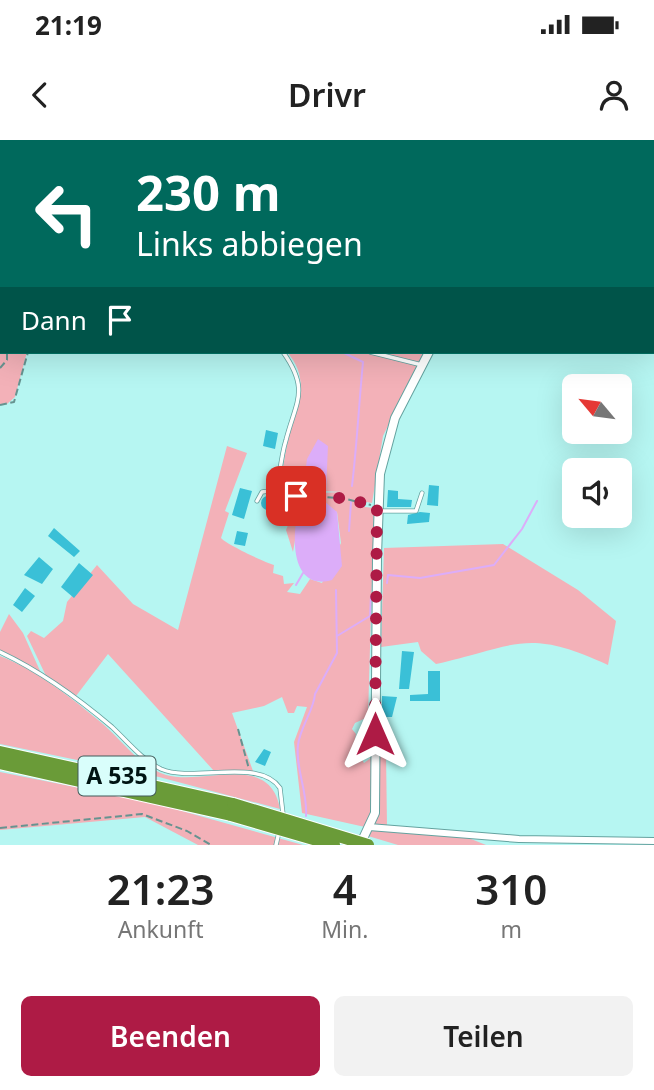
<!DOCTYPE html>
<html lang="de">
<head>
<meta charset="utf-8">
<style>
  :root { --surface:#fff; --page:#f2f2f2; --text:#222; --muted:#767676; --accent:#ae1b45 }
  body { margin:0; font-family:"Noto Sans",sans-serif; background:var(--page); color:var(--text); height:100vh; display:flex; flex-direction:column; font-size:26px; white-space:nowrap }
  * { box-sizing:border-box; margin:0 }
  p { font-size:23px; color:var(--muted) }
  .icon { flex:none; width:38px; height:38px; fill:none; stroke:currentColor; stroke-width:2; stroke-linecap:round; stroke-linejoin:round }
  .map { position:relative; height:705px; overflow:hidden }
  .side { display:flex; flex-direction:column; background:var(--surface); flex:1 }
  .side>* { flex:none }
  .hud { position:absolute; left:0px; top:0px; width:654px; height:214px; box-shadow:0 7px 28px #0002; background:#00695c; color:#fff; overflow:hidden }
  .needle { width:46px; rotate:299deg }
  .fabs { position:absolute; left:562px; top:234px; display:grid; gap:14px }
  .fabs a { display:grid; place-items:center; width:70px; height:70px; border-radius:10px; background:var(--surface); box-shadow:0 7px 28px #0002; font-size:35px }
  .pin { position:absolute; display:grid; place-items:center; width:60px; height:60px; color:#fff; margin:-30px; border-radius:14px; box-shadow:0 4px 10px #0006 }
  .me { position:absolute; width:77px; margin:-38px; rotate:0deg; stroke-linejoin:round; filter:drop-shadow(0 0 5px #0008) }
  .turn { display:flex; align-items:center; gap:24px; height:147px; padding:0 21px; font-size:32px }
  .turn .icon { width:91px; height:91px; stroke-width:2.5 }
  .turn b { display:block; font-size:49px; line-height:60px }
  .then { display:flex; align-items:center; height:66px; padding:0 21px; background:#0003; gap:14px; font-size:26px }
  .eta { display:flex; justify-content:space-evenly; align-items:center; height:119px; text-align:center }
  .eta b { font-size:42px; font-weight:600; line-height:49px }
  .primary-button { display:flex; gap:14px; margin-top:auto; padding:14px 21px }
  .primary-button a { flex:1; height:80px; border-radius:10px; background:var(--accent); color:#fff; font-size:28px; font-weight:600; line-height:80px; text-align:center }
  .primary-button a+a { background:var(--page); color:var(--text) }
  .status { display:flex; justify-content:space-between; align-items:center; height:49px; padding:0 35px; background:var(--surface); direction:ltr }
  .status svg { height:19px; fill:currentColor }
  header { display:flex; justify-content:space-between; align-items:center; height:91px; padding:0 21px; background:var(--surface); font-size:32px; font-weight:600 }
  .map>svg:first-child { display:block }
  .green { fill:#f3b1b8 }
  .water { fill:#dcadf9 }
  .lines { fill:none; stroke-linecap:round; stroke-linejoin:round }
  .stream { stroke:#dcadf9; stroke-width:2 }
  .building { fill:#3ac0d7 }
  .service-casing { stroke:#64a29f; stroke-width:5 }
  .minor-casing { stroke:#64a29f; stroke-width:8 }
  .tertiary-casing { stroke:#64a29f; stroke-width:10 }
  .motorway-casing { stroke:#fff; stroke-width:14 }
  .path { stroke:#669390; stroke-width:2; stroke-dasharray:7 3.5; stroke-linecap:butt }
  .service { stroke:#fff; stroke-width:3.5 }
  .minor { stroke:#fff; stroke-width:6 }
  .tertiary { stroke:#fff; stroke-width:8 }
  .motorway { stroke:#6a9b38; stroke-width:12 }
  .motorway-bridge-casing { stroke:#fff; stroke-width:14; stroke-linecap:butt }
  .motorway-bridge { stroke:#6a9b38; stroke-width:12 }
  .route { stroke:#ae1b45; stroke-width:12; stroke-dasharray:0 21.6 }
  .labels { text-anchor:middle; stroke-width:5; stroke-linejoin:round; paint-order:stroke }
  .shield { fill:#d9fefb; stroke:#415a59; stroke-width:2 }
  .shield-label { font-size:23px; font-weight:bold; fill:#001413 }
</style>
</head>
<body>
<div class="status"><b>21:19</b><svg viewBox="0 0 49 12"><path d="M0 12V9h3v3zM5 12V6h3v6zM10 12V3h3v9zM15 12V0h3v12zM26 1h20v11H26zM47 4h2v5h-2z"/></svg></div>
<header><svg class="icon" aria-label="back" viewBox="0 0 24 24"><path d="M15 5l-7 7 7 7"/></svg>Drivr<svg class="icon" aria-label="person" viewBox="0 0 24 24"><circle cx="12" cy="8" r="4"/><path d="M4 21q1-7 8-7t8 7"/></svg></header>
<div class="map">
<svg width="654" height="705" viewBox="0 0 654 705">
  <rect width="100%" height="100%" fill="#b6f6f2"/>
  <path class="green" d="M0 0H519L2 2V212H27L15 257 7 264H0Z
    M528 0H654V33L653 2Z
    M287 212H364L417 226 383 296 372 363 356 360V366L374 368 368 577 355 583 352 589 356 594 354 605 364 623 379 612H386L387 686 466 697 486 705H398L368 696 365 687 302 673 294 602 307 567 297 566 294 573H288L282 557 264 566 232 573 253 631H214L108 514 76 556 46 536 27 496 31 491 44 498 63 481 67 462 97 425 133 464 178 490 227 306 247 313 225 371 229 373 221 398C226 404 264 422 274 425L273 433 283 436 284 444 294 443 287 452 300 454 310 439 322 443 341 403 337 372 302 360 293 412 286 390C292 378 287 367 293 354L342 352 280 349C282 334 284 319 287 305 294 270 314 243 287 212Z
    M377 212H424L419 222Z
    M503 404 578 450 616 481 608 525C526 487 517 506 436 524L421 511 418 502 381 507 384 408Z
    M9 474 23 493 41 533 0 510V492Z
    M0 516C37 530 73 559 103 584 121 600 142 628 166 635 205 646 270 611 280 669L159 637 0 604Z
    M0 632 150 662 303 705H198L145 677 0 690Z"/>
  <path class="water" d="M318 299 328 306 326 351 303 350 307 319Z
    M302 360 324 361 337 372 342 426 332 440C287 453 291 385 302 360Z"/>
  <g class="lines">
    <path class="stream" d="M611 0 614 2
      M444 2V0
      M501 2V0
      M653 23H654
      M342 212 363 222C359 263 357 304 352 346
      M349 391 351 362
      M387 443 388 435 420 438 494 425 522 389 537 361
      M296 445 303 433
      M337 496 370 476 371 456
      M306 676C308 652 295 628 298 605 300 587 314 570 315 554L337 513 336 450"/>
  </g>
  <path class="building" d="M266 290 278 293 275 309 263 306Z
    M429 345 439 346 438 366 427 365Z
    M240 348 252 351 244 379 232 375Z
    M388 350 398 351V359L412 360 411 367H387Z
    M261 363a7 7 0 1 1 14 0a7 7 0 1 1-14 0Z
    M420 372 430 373 429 382 407 384 408 375Z
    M54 388 80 411 74 417 48 396Z
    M237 391 248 393 245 406 234 404Z
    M39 417 53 429 42 444 24 435Z
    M79 423 93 435 74 458 61 447Z
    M25 448 35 456 22 472 13 465Z
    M402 511 414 512 409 549H399Z
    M428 531H440V561H410V555L428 554Z
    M382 556 397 557 392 577H382Z
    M264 609 271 612 265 626 255 622Z"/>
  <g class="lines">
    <defs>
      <path id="service" d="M370 212 422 225
        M257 361 262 352 277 350C280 333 281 316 286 300 296 261 310 250 283 212
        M380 371H416L422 353
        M0 512C40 531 78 558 112 587 127 601 142 620 161 629 193 643 259 617 280 648L283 674
        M276 705 279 692"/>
      <path id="minor" d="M369 687 519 699 654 701"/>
      <path id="tertiary" d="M523 2V0
        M360 705 375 673 377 415 380 334 395 278 429 212"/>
      <path id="motorway" d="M0 612 233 664
        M0 623 231 675"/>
    </defs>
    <use href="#service" class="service-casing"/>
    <use href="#minor" class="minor-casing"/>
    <use href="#tertiary" class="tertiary-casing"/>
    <use href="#motorway" class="motorway-casing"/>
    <path class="path" d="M70 0 71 2
      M13 2 14 0
      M29 2V0
      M193 2V0
      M0 21 2 19
      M0 164 2 167
      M0 228 7 220V212
      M0 265 14 262 28 212
      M296 356 342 358 371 365
      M238 589 249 629
      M0 688 142 674 187 691 211 705"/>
    <use href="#service" class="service"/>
    <use href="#minor" class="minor"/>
    <use href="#tertiary" class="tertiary"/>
    <use href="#motorway" class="motorway"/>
    <defs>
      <path id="motorway-bridge" d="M233 664 368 705
        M231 675 334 705"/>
    </defs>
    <use href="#motorway-bridge" class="motorway-bridge-casing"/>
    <use href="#motorway-bridge" class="motorway-bridge"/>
  </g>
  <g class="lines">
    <path class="route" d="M296 356 342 358 377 366 375 594"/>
  </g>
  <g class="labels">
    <rect class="shield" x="78.5" y="616.5" width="77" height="39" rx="5"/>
    <g class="shield-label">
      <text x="117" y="644">A 535</text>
    </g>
  </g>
</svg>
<div class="fabs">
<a><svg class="needle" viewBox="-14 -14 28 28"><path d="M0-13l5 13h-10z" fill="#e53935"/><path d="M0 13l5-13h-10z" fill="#767676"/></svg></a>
<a><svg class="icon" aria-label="sound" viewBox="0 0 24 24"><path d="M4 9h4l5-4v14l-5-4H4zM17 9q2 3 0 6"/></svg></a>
</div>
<div class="pin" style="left:296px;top:356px;background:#d93025"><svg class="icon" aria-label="arrive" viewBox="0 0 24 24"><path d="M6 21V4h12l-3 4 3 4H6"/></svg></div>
<svg class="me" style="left:375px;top:594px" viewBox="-20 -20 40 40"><path d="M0-17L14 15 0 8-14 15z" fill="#ae1b45" stroke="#fff" stroke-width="4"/></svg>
<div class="hud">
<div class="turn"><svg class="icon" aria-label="left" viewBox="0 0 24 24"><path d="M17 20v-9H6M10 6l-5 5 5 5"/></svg><div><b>230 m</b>Links abbiegen</div></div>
<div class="then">Dann<svg class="icon" aria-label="arrive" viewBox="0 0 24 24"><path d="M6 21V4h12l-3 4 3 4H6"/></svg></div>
</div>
</div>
<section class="side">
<div class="eta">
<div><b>21:23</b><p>Ankunft</p></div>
<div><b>4</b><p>Min.</p></div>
<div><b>310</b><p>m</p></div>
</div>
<div class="primary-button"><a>Beenden</a><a>Teilen</a></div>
</section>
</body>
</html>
